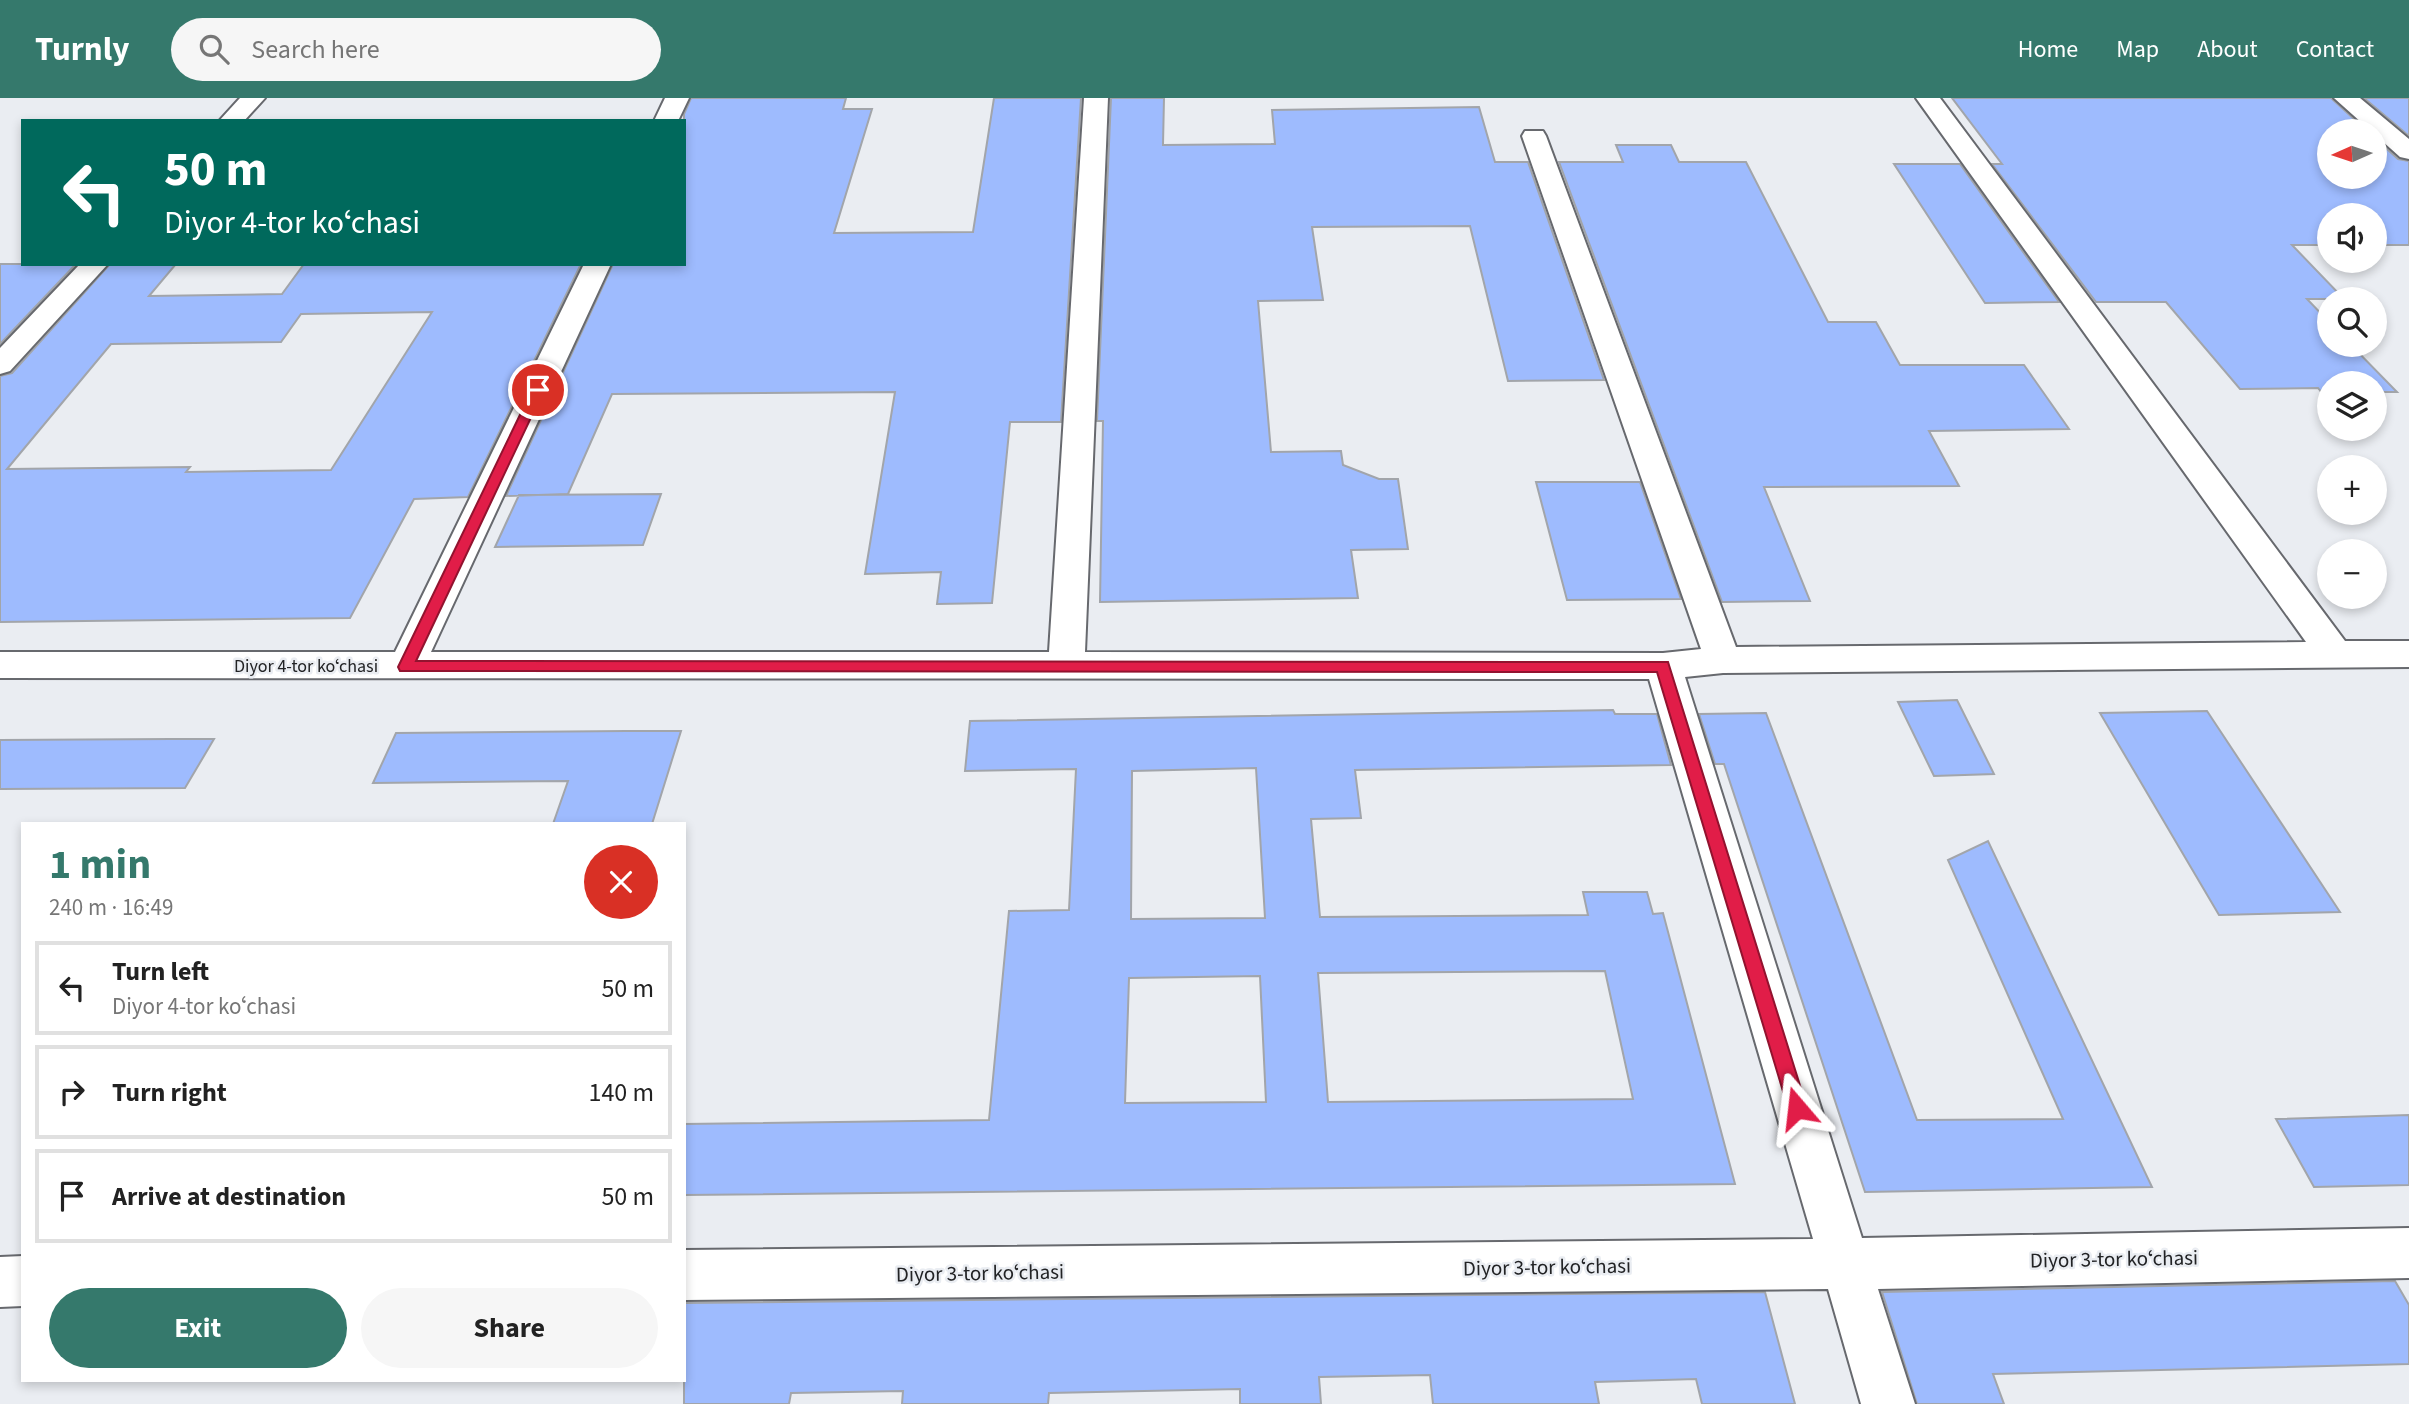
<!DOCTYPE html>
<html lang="en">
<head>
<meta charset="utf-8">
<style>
  :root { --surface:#fff; --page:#f6f6f6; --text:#222; --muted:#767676; --line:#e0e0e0; --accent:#35796c }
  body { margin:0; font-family:"Source Sans 3",sans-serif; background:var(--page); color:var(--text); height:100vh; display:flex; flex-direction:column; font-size:26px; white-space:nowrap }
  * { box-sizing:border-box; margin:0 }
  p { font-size:23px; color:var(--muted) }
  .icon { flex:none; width:38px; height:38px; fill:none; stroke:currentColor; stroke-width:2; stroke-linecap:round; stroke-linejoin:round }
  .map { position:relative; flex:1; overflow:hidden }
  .drawer { position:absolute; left:21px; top:724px; width:665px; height:560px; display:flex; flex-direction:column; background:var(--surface); border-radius:0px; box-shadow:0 4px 10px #0003 }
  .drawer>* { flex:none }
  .top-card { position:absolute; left:21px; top:21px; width:665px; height:147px; border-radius:0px; box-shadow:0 4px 10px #0003; background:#00695c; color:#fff; overflow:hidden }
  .needle { width:46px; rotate:267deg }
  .buttons { position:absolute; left:2317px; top:21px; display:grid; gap:14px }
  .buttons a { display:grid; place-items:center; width:70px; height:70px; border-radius:50%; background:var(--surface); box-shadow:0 4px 10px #0003; font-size:35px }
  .pin { position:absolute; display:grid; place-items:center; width:60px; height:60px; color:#fff; margin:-30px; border:4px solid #fff; border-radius:50%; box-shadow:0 2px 7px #0007 }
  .me { position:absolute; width:77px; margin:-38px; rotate:343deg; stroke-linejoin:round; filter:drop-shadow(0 0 5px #0008) }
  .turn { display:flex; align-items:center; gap:24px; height:147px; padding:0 28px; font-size:32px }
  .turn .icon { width:91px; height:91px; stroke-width:2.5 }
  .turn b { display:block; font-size:49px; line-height:60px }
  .round { display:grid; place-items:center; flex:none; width:74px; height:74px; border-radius:37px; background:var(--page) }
  .overview { display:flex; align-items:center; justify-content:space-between; height:119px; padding:0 28px }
  h1 { font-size:42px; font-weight:700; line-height:52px; color:var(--accent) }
  .action { display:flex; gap:14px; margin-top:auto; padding:14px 28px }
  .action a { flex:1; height:80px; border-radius:42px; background:var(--accent); color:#fff; font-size:28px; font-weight:700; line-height:80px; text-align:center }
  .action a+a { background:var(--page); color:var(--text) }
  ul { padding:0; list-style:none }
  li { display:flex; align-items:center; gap:21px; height:94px; margin:0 14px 10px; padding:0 14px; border:4px solid var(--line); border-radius:0px }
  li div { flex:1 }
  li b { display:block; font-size:26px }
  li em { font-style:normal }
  header { display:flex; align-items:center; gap:42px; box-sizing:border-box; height:98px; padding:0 35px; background:var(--accent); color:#fff }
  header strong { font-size:33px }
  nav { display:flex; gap:38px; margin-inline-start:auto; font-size:24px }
  .search { width:490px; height:63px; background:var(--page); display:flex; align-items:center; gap:18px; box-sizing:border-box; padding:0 24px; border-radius:38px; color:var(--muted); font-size:26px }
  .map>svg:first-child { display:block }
  .building { fill:#9ebbfe; stroke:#a2a5aa; stroke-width:2; fill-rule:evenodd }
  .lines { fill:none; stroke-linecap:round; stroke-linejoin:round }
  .minor-casing { stroke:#67696e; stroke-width:4 }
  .minor { fill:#fff; fill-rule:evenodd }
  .route { fill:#e11d48; stroke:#92132f; stroke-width:2 }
  .labels { text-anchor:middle; stroke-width:5; stroke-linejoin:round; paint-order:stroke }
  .street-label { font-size:18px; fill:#222325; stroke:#eaedf2 }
  .near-street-label { font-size:21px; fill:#222325; stroke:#eaedf2 }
</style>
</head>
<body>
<header>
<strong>Turnly</strong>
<div class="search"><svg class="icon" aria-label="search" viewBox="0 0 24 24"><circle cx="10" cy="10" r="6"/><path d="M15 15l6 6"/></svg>Search here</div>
<nav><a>Home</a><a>Map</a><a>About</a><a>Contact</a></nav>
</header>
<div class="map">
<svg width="2409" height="1306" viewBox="0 0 2409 1306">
  <rect width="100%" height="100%" fill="#eaedf2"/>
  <path class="building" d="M691 0H846L843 11H872L834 135 973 134 994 0H1081L1061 324H1010L992 505 937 506 941 474 865 476 895 294 612 296 568 396 506 398 613 166H684V16Z
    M1111 0H1164L1163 47 1275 46 1272 12 1479 9 1495 64H1528L1604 282 1508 283 1470 128 1312 129 1323 202 1258 203 1271 354 1341 353 1343 367 1379 381H1398L1408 451 1351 452 1358 500 1100 504 1103 323H1097Z
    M1952 0H2331L2367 33H2329V79H2375V40L2398 61 2409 63V147H2375V117H2329V147H2292L2344 201H2307L2329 224V247H2351L2397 294H2375V285H2329V295H2322L2318 290 2240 291 2166 204H2096L1992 66H2002Z
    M2364 0H2409V38Z
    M1616 47H1671L1679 64H1746L1828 224H1876L1900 267H2024L2069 331 1929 333 1959 388 1764 389 1810 503 1722 504 1559 64H1623Z
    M1894 66H1960L2059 204 1985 205Z
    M0 166H76L0 246Z
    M110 166H176L149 198 282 196 304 166H581L468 399 414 401 350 520 0 524V278L12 275ZM432 214 331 372 186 374 190 369 7 371 111 246 281 244 301 216Z
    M1536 384H1640L1681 501 1567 502Z
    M661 396 643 447 495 449 519 397Z
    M1957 602 1994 676 1934 678 1898 604Z
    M1613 612 1615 616H1657L1671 667 1355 672 1361 720 1311 721 1320 819 1588 817 1583 794H1647L1653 816 1663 815 1735 1086 684 1097V1026L989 1022 1009 813 1069 812 1076 671 965 673 970 623ZM1256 670 1265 820 1131 821 1132 673ZM1605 873 1633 1001 1328 1004 1318 875ZM1260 878 1266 1004 1125 1005 1129 880Z
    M2207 613 2340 814 2219 817 2100 615Z
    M1766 615 1917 1022 2063 1021 1948 762 1988 743 2152 1089 1865 1094 1724 666H1715L1699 616Z
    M626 633H681L652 726H553L568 683 373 685 396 635Z
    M171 641H214L185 690 0 691V642Z
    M2409 1017V1087L2314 1089 2276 1021Z
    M2395 1183 2409 1207V1266L1993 1276 2004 1306H1917L1882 1194Z
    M1765 1194 1795 1306H1702L1696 1281 1595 1284 1599 1306H1433L1430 1277 1319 1279 1321 1306H1240V1291L1049 1295 1048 1306H902L903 1293 791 1295 789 1306H684V1205Z"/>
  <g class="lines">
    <defs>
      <path id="minor" d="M240 0H265L244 23H219Z
        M665 0H689L678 23H654Z
        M1084 0H1108L1085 554 1663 555 1701 551 1522 38 1525 33H1543L1546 38 1736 549 2306 544 1916 0H1940L2345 543H2409V569L1723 575 1685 579 1862 1140 2409 1130V1180L1878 1191 1915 1306H1861L1828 1191 684 1202V1152L1813 1141 1649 581 0 580V554H395L584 166H611L431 554H1049Z
        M2334 0H2360L2409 41V61L2400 59Z
        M80 166H108L10 273 0 276V250Z
        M23 1158V1208L0 1209V1159Z"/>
    </defs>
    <use href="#minor" class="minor-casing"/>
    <use href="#minor" class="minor"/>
  </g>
  <path class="route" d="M538 288 544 292 416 563 1668 564 1807 1010 1804 1017 1797 1019 1791 1017 1788 1010 1657 574 400 573 398 569 532 292Z"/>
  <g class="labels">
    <g class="street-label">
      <text x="306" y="574">Diyor 4-tor koʻchasi</text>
    </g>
    <g class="near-street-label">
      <text transform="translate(2114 1161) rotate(-1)" y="7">Diyor 3-tor koʻchasi</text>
      <text transform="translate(1547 1169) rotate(-1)" y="7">Diyor 3-tor koʻchasi</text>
      <text transform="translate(980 1175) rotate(-1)" y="7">Diyor 3-tor koʻchasi</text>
    </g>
  </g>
</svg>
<div class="buttons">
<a><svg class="needle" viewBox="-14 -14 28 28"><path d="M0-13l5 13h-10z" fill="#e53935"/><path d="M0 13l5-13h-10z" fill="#767676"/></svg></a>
<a><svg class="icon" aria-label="sound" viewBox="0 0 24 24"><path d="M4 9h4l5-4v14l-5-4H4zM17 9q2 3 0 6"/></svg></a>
<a><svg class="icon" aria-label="search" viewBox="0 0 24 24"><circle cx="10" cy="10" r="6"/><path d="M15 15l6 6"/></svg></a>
<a><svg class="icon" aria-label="layers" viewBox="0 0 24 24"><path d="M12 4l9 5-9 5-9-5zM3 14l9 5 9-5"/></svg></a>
<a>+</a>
<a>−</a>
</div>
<div class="pin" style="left:538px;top:292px;background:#d93025"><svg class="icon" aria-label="arrive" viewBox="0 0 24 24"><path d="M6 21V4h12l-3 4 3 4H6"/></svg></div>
<svg class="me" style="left:1797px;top:1010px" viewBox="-20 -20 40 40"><path d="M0-17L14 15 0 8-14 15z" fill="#e11d48" stroke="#fff" stroke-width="4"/></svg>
<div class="top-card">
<div class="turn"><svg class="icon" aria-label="left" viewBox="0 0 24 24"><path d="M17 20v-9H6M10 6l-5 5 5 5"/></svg><div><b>50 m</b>Diyor 4-tor koʻchasi</div></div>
</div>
<section class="drawer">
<div class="overview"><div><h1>1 min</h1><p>240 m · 16:49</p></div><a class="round" style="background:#d93025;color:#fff"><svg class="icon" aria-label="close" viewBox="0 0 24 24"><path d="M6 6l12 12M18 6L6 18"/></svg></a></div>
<ul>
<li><svg class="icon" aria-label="left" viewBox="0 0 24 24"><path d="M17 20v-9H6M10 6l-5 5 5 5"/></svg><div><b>Turn left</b><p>Diyor 4-tor koʻchasi</p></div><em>50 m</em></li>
<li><svg class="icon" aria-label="right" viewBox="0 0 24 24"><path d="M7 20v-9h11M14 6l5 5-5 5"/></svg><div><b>Turn right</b></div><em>140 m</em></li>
<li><svg class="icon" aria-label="arrive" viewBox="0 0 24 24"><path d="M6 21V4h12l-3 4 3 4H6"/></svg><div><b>Arrive at destination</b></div><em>50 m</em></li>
</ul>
<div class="action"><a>Exit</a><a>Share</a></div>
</section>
</div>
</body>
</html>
